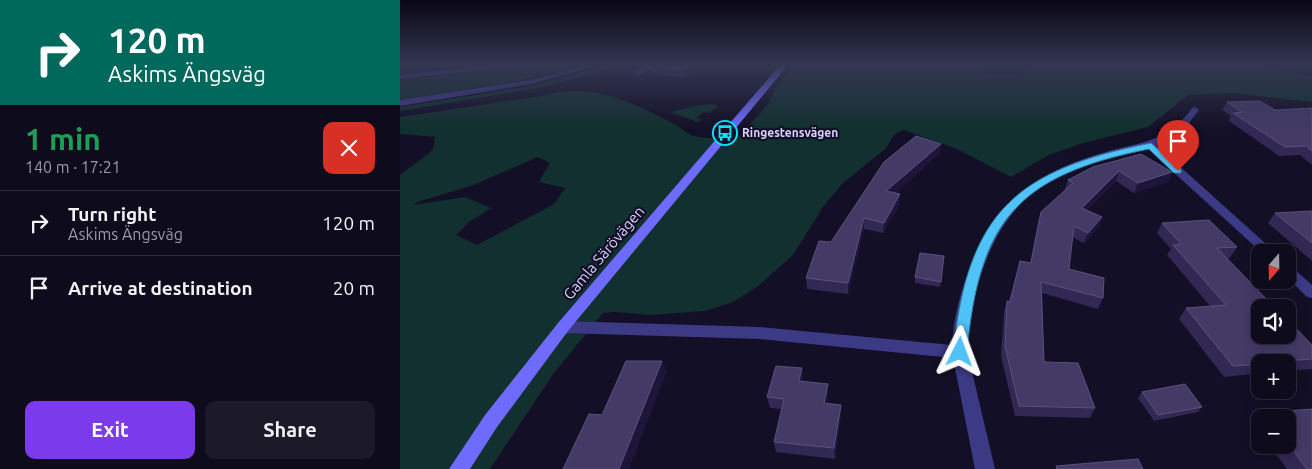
<!DOCTYPE html>
<html lang="en">
<head>
<meta charset="utf-8">
<style>
  :root { --surface:#0e0b1c; --page:#1c1929; --text:#f1f3f6; --muted:#9b9ba3; --line:#2e2b3b; --accent:#7c3aed }
  body { margin:0; font-family:Ubuntu,sans-serif; background:var(--page); color:var(--text); height:100vh; display:flex; flex-direction:column; font-size:19px; white-space:nowrap }
  * { box-sizing:border-box; margin:0 }
  p { font-size:16px; color:var(--muted) }
  .icon { flex:none; width:28px; height:28px; fill:none; stroke:currentColor; stroke-width:2; stroke-linecap:round; stroke-linejoin:round }
  .map { position:relative; flex:1; overflow:hidden }
  .side { display:flex; flex-direction:column; background:var(--surface); width:400px }
  .side>* { flex:none }
  .hud { background:#00695c; color:#fff; overflow:hidden }
  .needle { width:32px; rotate:200deg }
  .buttons { position:absolute; left:851px; top:244px; display:grid; gap:10px }
  .buttons a { display:grid; place-items:center; width:45px; height:45px; border-radius:10px; background:var(--surface); box-shadow:0 2px 12px #0003,0 0 0 1px var(--line); font-size:25px }
  .pin { position:absolute; display:grid; place-items:center; width:42px; height:42px; color:#fff; margin:-51px -21px; border-radius:50% 50% 50% 0; rotate:-45deg; box-shadow:0 0 5px #0007 }
  .pin .icon { rotate:45deg }
  .me { position:absolute; width:55px; margin:-28px; rotate:3deg; stroke-linejoin:round; filter:drop-shadow(0 0 4px #0008) }
  .turn { display:flex; align-items:center; gap:18px; height:105px; padding:0 25px; font-size:22px }
  .turn .icon { width:65px; height:65px; stroke-width:2.5 }
  .turn b { display:block; font-size:35px; line-height:42px }
  .round { display:grid; place-items:center; flex:none; width:52px; height:52px; border-radius:10px; background:var(--page) }
  .summary { display:flex; align-items:center; justify-content:space-between; height:85px; padding:0 25px }
  h1 { font-size:30px; font-weight:700; line-height:38px; color:#1e9e55 }
  .cta { display:flex; gap:10px; margin-top:auto; padding:10px 25px }
  .cta a { flex:1; height:58px; border-radius:10px; background:var(--accent); color:#fff; font-size:20px; font-weight:700; line-height:58px; text-align:center }
  .cta a+a { background:var(--page); color:var(--text) }
  ul { padding:0; list-style:none }
  li { display:flex; align-items:center; gap:15px; height:65px; padding:0 25px; border-top:1px solid var(--line) }
  li div { flex:1 }
  li b { display:block; font-size:19px }
  li em { font-style:normal }
  main { display:flex; flex:1; min-height:0 }
  .map>svg:first-child { display:block }
  .green { fill:#12302f; fill-rule:evenodd }
  .lines { fill:none; stroke-linecap:round; stroke-linejoin:round }
  .street { fill:#3d3a85; fill-rule:evenodd }
  .secondary { fill:#6f6bff; fill-rule:evenodd }
  .wall { fill:#312854 }
  .shaded-wall { fill:#1d163a }
  .building { fill:#433a66; stroke:#5a527e }
  .route { fill:#4fc3f7; stroke:#337fa1 }
  .labels { text-anchor:middle; stroke-width:4.5; stroke-linejoin:round; paint-order:stroke }
  .far-poi-label { font-size:12px; font-weight:bold; fill:#d9d4ff; stroke:#130f26; text-anchor:start }
  .street-label { font-size:15px; fill:#d9d4ff; stroke:#130f26 }
</style>
</head>
<body>
<main>
<section class="side">
<div class="hud">
<div class="turn"><svg class="icon" aria-label="right" viewBox="0 0 24 24"><path d="M7 20v-9h11M14 6l5 5-5 5"/></svg><div><b>120 m</b>Askims Ängsväg</div></div>
</div>
<div class="summary"><div><h1>1 min</h1><p>140 m · 17:21</p></div><a class="round" style="background:#d93025;color:#fff"><svg class="icon" aria-label="close" viewBox="0 0 24 24"><path d="M6 6l12 12M18 6L6 18"/></svg></a></div>
<ul>
<li><svg class="icon" aria-label="right" viewBox="0 0 24 24"><path d="M7 20v-9h11M14 6l5 5-5 5"/></svg><div><b>Turn right</b><p>Askims Ängsväg</p></div><em>120 m</em></li>
<li><svg class="icon" aria-label="arrive" viewBox="0 0 24 24"><path d="M6 21V4h12l-3 4 3 4H6"/></svg><div><b>Arrive at destination</b></div><em>20 m</em></li>
</ul>
<div class="cta"><a>Exit</a><a>Share</a></div>
</section>
<div class="map">
<svg width="912" height="469" viewBox="0 0 912 469">
  <rect width="100%" height="100%" fill="#130f26"/>
  <path class="green" d="M134 65H187L114 82 0 100V80Z
    M210 65H222L139 88 0 111V107L127 87Z
    M393 65H593L583 72 588 74 622 75 626 69 633 65H841L912 76V102L832 93 788 95 748 127 683 143 649 155 611 177 557 149 504 130 495 134 485 149 442 184 423 207 393 255 358 286 333 302 305 311 250 315 215 312 203 313 154 373 90 469H0V175L33 150 35 137 0 134V117L141 96C192 82 227 100 272 123 279 126 285 132 291 135 301 139 326 138 337 139L369 103 374 90ZM138 157 150 163 139 182 165 188 154 204 77 245 56 235 69 222 91 208 65 197 13 205 20 201 71 186Z
    M314 104 318 107 309 113 303 112 297 118 303 120 298 122 270 112 300 105Z"/>
  <g class="lines">
    <path class="street" d="M0 65H7L0 69Z
      M93 65H115L111 67 0 79V75Z
      M188 65H200L131 84 0 106V100L131 80Z
      M248 65H258L239 75 232 73Z
      M795 107 799 110 781 133 756 145 875 252H861L747 148C660 170 608 186 579 281 571 306 565 333 569 359L595 469H575L553 358 360 339 163 333 158 331 155 327 158 323 163 321 360 327 552 345C553 322 559 299 566 278 589 210 631 174 699 154 737 142 767 144 792 108Z
      M888 266 893 268 912 285V298L907 297 888 278Z"/>
    <path class="secondary" d="M380 65H388L168 331 97 427 70 469H49L85 415 158 323Z"/>
  </g>
  <path class="wall" d="M250 65H308L285 78 252 73Z
    M827 102 875 110 912 108V165L900 155 879 156 829 121 831 116 822 110Z
    M540 153 495 193 499 205 483 233 464 229 448 294 407 289 406 278 431 242Z
    M693 167 772 172 768 182 734 193 716 181 686 210 702 217 699 227 684 243 672 237 669 269 703 298 698 309 642 293 644 362 695 408 690 418 615 416 601 356 604 311 607 301H609L620 261 630 263 638 222 641 212 666 190 665 189 668 180Z
    M912 211V261L868 223 875 213Z
    M762 223 837 247 830 258H826L912 345V369L888 371V362H860V373L824 377 779 319 786 308 810 306 767 255 771 249 757 233Z
    M544 256 540 287 515 283V277Z
    M403 379V381L428 395 427 403 441 405V415L435 459 376 452 374 442 382 409 370 408 367 397Z
    M742 392 802 407 798 412 754 421 738 398Z
    M912 409V469H887L869 445H888V418H860V433L853 424 864 413Z"/>
  <path class="shaded-wall" d="M294 65H308L285 78 284 70Z
    M541 144 540 153 486 202V191Z
    M719 171 716 181 679 218 682 208Z
    M772 172 768 182 734 193 738 183Z
    M500 194 499 205 483 233 484 223Z
    M702 217 699 227 684 243 688 233Z
    M464 218V229L448 294V283Z
    M262 361 267 371 229 469H219Z
    M402 368 403 379 400 392 399 381Z
    M428 384V395L425 414 424 403Z
    M441 405V415L435 459 434 448Z"/>
  <path class="building" d="M250 65H294L284 70Z
    M860 101 875 110 912 108V151L906 146 885 147 833 113 842 112 827 102Z
    M516 136 541 144 486 191 500 194 484 223 464 218 448 283 406 278 419 241 431 242 484 162Z
    M741 154 772 172 738 183 719 171 682 208 702 217 688 233 674 226 669 269 704 278 703 298 641 282 644 362 678 363 695 408 619 406 605 346 607 301 610 302 620 261 631 263 641 212 673 183 668 180 693 167Z
    M912 211V243L875 213Z
    M809 220 837 247 817 248 875 308H860V335H888V320L912 345V359L872 362H860V364L833 366 786 308 826 305 773 245 781 244 762 223Z
    M520 253 544 256 541 282 515 277Z
    M226 361H262L219 469H163L189 414 202 415Z
    M376 366 402 368 399 381 428 384 424 403 441 405 434 448 374 442 384 399 367 397Z
    M785 384 802 407 758 415 742 392Z
    M912 409V469H907L888 444V418H867L864 413Z
    M738 459 743 469H657L656 466Z"/>
  <linearGradient id="sky" x2="0" y2="1"><stop stop-color="#0a0815"/><stop offset="0.5" stop-color="#333752"/><stop offset="1" stop-color="#333752" stop-opacity="0"/></linearGradient>
  <rect width="912" height="130" fill="url(#sky)"/>
  <path class="route" d="M751 143 781 169V173H774L749 149C619 175 579 219 567 352L565 356 560 358 555 356 553 352C568 212 615 170 751 143Z"/>
  <defs>
    <symbol id="bus-ring" viewBox="-11 -11 22 22"><circle r="9.5" fill="#130f26" stroke="#00e5ff" stroke-width="1.5"/><path d="M-5-6H5V4H4V6H2V4H-2V6H-4V4H-5ZM-3.5-4V0h7V-4ZM-3.5 1.2v1.5H-2V1.2ZM2 1.2v1.5H3.5V1.2Z" fill="#00e5ff"/></symbol>
  </defs>
  <g fill-rule="evenodd">
    <use href="#bus-ring" x="311" y="119" width="28" height="28"/>
  </g>
  <g class="labels">
    <g class="far-poi-label">
      <text x="342" y="137">Ringestensvägen</text>
    </g>
    <g class="street-label">
      <text transform="translate(204 253) rotate(-50)" y="5">Gamla Särövägen</text>
    </g>
  </g>
</svg>
<div class="buttons">
<a><svg class="needle" viewBox="-14 -14 28 28"><path d="M0-13l5 13h-10z" fill="#e53935"/><path d="M0 13l5-13h-10z" fill="#9b9ba3"/></svg></a>
<a><svg class="icon" aria-label="sound" viewBox="0 0 24 24"><path d="M4 9h4l5-4v14l-5-4H4zM17 9q2 3 0 6"/></svg></a>
<a>+</a>
<a>−</a>
</div>
<div class="pin" style="left:778px;top:171px;background:#d93025"><svg class="icon" aria-label="arrive" viewBox="0 0 24 24"><path d="M6 21V4h12l-3 4 3 4H6"/></svg></div>
<svg class="me" style="left:560px;top:352px" viewBox="-20 -20 40 40"><path d="M0-17L14 15 0 8-14 15z" fill="#4fc3f7" stroke="#fff" stroke-width="4"/></svg>
</div>
</main>
</body>
</html>
